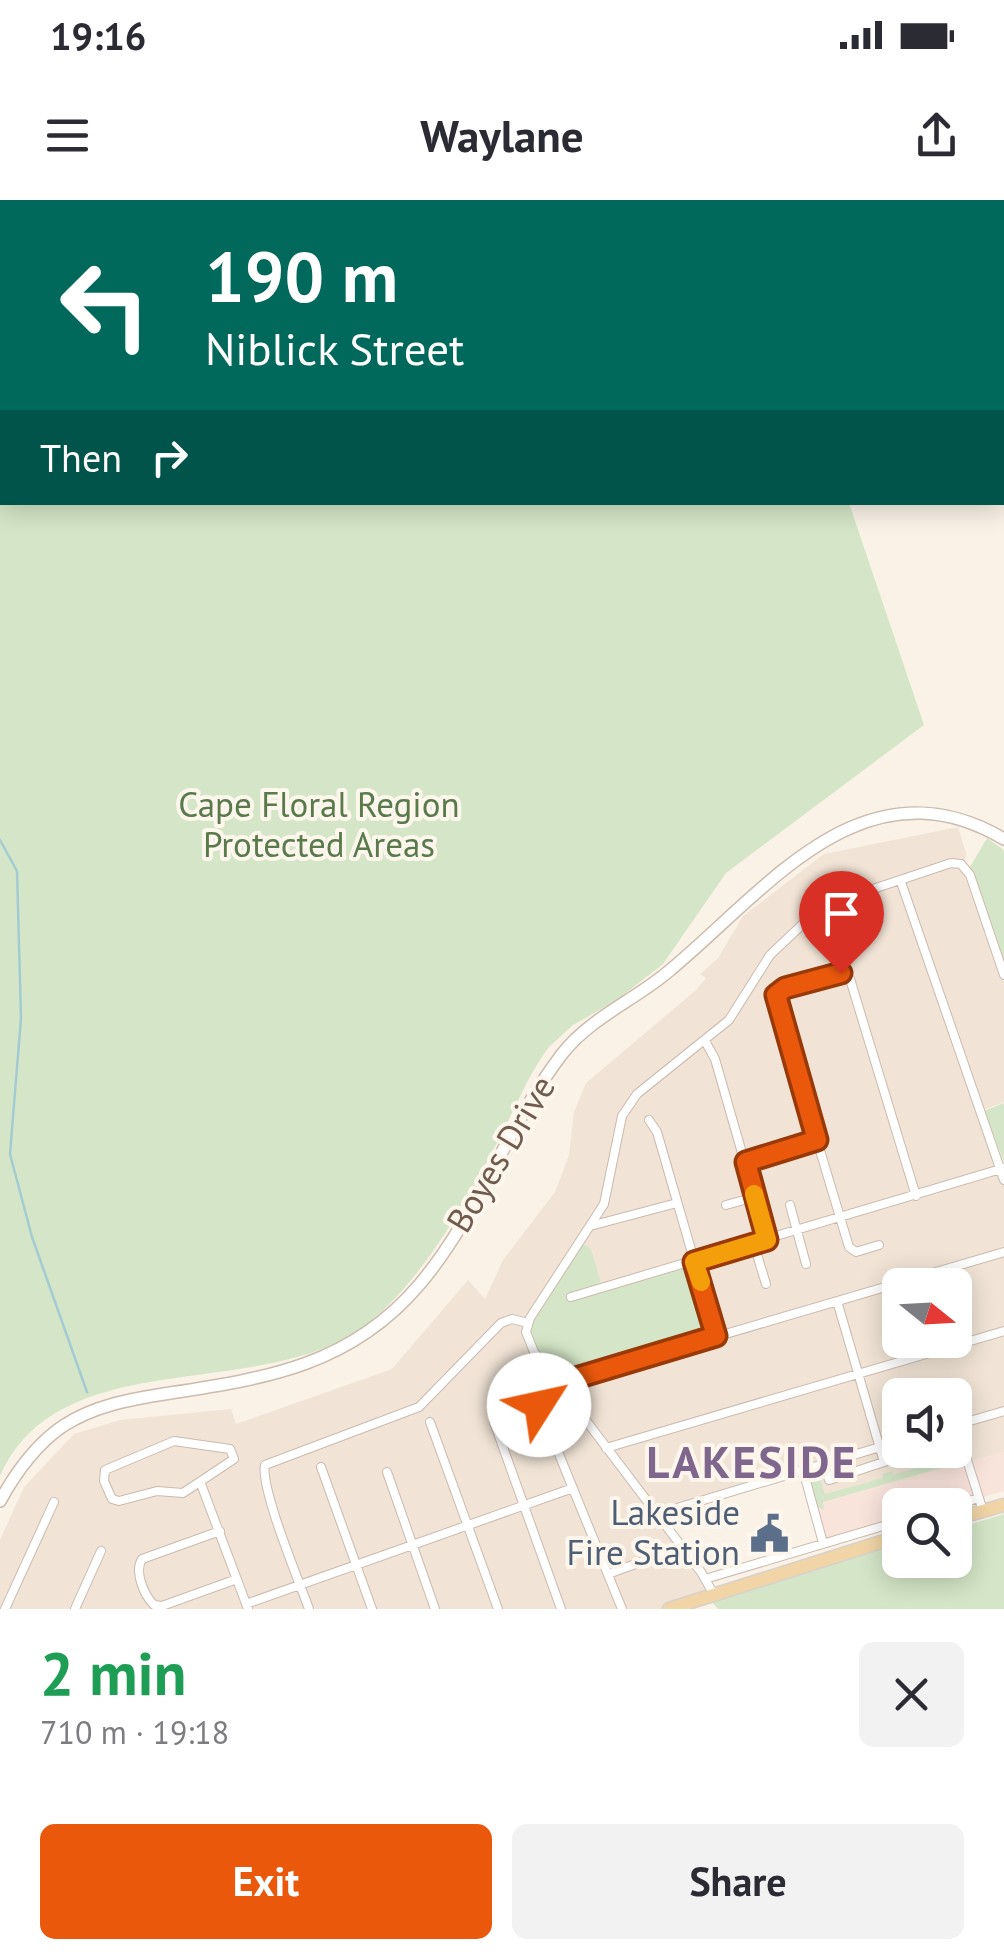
<!DOCTYPE html>
<html lang="en">
<head>
<meta charset="utf-8">
<style>
  :root { --surface:#fff; --page:#f2f2f3; --text:#2b2b33; --muted:#7c7c81; --accent:#ea580c }
  body { margin:0; font-family:"PT Sans",sans-serif; background:var(--page); color:var(--text); height:100vh; display:flex; flex-direction:column; font-size:38px; white-space:nowrap }
  * { box-sizing:border-box; margin:0 }
  p { font-size:32px; color:var(--muted) }
  .icon { flex:none; width:55px; height:55px; fill:none; stroke:currentColor; stroke-width:2; stroke-linecap:round; stroke-linejoin:round }
  .map { position:relative; height:1409px; overflow:hidden }
  .sheet { display:flex; flex-direction:column; background:var(--surface); flex:1 }
  .sheet>* { flex:none }
  .banner { position:absolute; left:0px; top:0px; width:1005px; height:305px; box-shadow:0 5px 25px #0003; background:#00695c; color:#fff; overflow:hidden }
  .needle { width:65px; rotate:108deg }
  .buttons { position:absolute; left:882px; top:1068px; display:grid; gap:20px }
  .buttons a { display:grid; place-items:center; width:90px; height:90px; border-radius:15px; background:var(--surface); box-shadow:0 5px 25px #0003; font-size:50px }
  .pin { position:absolute; display:grid; place-items:center; width:85px; height:85px; color:#fff; margin:-102px -42px; border-radius:50% 50% 50% 0; rotate:-45deg; box-shadow:0 0 10px #0007 }
  .pin .icon { rotate:45deg }
  .me { position:absolute; width:110px; margin:-55px; rotate:55deg; stroke-linejoin:round; filter:drop-shadow(0 0 8px #0008) }
  .turn { display:flex; align-items:center; gap:35px; height:210px; padding:0 40px; font-size:45px }
  .turn .icon { width:130px; height:130px; stroke-width:2.5 }
  .turn b { display:block; font-size:70px; line-height:85px }
  .then { display:flex; align-items:center; height:95px; padding:0 40px; background:#0003; gap:20px; font-size:38px }
  .round { display:grid; place-items:center; flex:none; width:105px; height:105px; border-radius:15px; background:var(--page) }
  .overview { display:flex; align-items:center; justify-content:space-between; height:170px; padding:0 40px }
  h1 { font-size:60px; font-weight:800; line-height:75px; color:#1e9e55 }
  .primary-button { display:flex; gap:20px; margin-top:auto; padding:20px 40px }
  .primary-button a { flex:1; height:115px; border-radius:15px; background:var(--accent); color:#fff; font-size:40px; font-weight:800; line-height:115px; text-align:center }
  .primary-button a+a { background:var(--page); color:var(--text) }
  .status { display:flex; justify-content:space-between; align-items:center; height:70px; padding:0 50px; background:var(--surface); direction:ltr }
  .status svg { height:28px; fill:currentColor }
  header { display:flex; justify-content:space-between; align-items:center; height:130px; padding:0 40px; background:var(--surface); font-size:45px; font-weight:800 }
  .map>svg:first-child { display:block }
  .residential { fill:#f1e4d6; fill-rule:evenodd }
  .commercial { fill:#f9e4dc }
  .green { fill:#d4e6c7 }
  .lines { fill:none; stroke-linecap:round; stroke-linejoin:round }
  .stream { stroke:#a5cbd2; stroke-width:2.5 }
  .street-casing { stroke:#cbbaae; stroke-width:10 }
  .secondary-casing { stroke:#cdbbac; stroke-width:14 }
  .primary-casing { stroke:#d7d1cd; stroke-width:15 }
  .street { stroke:#fff; stroke-width:8 }
  .secondary { stroke:#fff; stroke-width:11 }
  .primary { stroke:#f1d5a6; stroke-width:12 }
  .route-casing { stroke:#983908; stroke-width:25 }
  .route { stroke:#ea580c; stroke-width:18 }
  .slow { stroke:#f59e0b; stroke-width:18 }
  .labels { text-anchor:middle; stroke-width:8; stroke-linejoin:round; paint-order:stroke }
  .park-label { font-size:35px; fill:#597a4a; stroke:#fdf6ed }
  .street-label { font-size:35px; fill:#715a4e; stroke:#fdf6ed }
  .service-label { font-size:35px; fill:#4e5e75; stroke:#fdf6ed; text-anchor:end }
  .district-label { font-size:45px; font-weight:bold; letter-spacing:2.5px; fill:#7f668c; stroke:#fdf6ed }
</style>
</head>
<body>
<div class="status"><b>19:16</b><svg viewBox="0 0 49 12"><path d="M0 12V9h3v3zM5 12V6h3v6zM10 12V3h3v9zM15 12V0h3v12zM26 1h20v11H26zM47 4h2v5h-2z"/></svg></div>
<header><svg class="icon" aria-label="menu" viewBox="0 0 24 24"><path d="M4 6h16M4 12h16M4 18h16"/></svg>Waylane<svg class="icon" aria-label="share" viewBox="0 0 24 24"><path d="M12 15V3M7 8l5-5 5 5M5 13v7h14v-7"/></svg></header>
<div class="map">
<svg width="1004" height="1409" viewBox="0 0 1004 1409">
  <rect width="100%" height="100%" fill="#faf2e7"/>
  <path class="residential" d="M958 627 966 653 965 666 1004 775V902L981 911 1004 968V1252L813 1305 804 1271 658 1314 713 1393 669 1409H0V1340L24 1287 74 1234 120 1220 231 1209 236 1224 392 1169 468 1080 485 1099 503 1060 555 992 569 955 574 912 586 883 696 790 706 778 700 774 718 758 743 716 824 654ZM900 1085H955V1140H900ZM900 1195H955V1250H900Z"/>
  <path class="commercial" d="M1004 1252V1291L955 1305H900V1321L823 1343 813 1305Z"/>
  <path class="green" d="M0 0H952L2 2V302L849 303 924 525 726 673 663 764 617 800 573 825 549 847C530 872 519 900 505 927 472 992 424 1080 366 1125 262 1204 60 1140 0 1276Z
    M987 638 1004 650V765L970 667Z
    M1004 903V962L984 911Z
    M579 1042 591 1049 602 1087 694 1061 716 1136 559 1186 528 1143 530 1118Z
    M955 1235 964 1261 823 1302 824 1310 818 1307 810 1282 813 1271 822 1268 825 1277 821 1282 825 1294 883 1278 882 1274 892 1271 893 1275 951 1257 949 1250H955Z
    M1004 1314V1409H718L711 1401 900 1344V1360H955V1329Z"/>
  <g class="lines">
    <path class="stream" d="M0 640 17 671 21 818 10 954 32 1037 87 1192"/>
    <defs>
      <path id="street" d="M901 682 1004 980
        M705 841 715 859 767 1040
        M649 920 657 932 716 1136
        M746 962 817 940
        M726 1005 755 997
        M790 1005 806 1064
        M590 1026 677 1003
        M754 1045 766 1084
        M879 1045 856 1052 849 1047 776 804 779 791 836 773 850 779 916 996
        M571 1097 1004 968
        M837 1101 884 1262 927 1250
        M430 1222 498 1409
        M494 1222 561 1409
        M956 1225 983 1311
        M956 1225 1004 1211
        M174 1241 230 1249 234 1259 183 1293 157 1291 119 1301 112 1299 104 1281 105 1270Z
        M606 1248 1004 1131
        M824 1264 829 1280 884 1262
        M321 1267 372 1409
        M803 1270 823 1343
        M387 1272 435 1409
        M201 1284 248 1409
        M955 1305 979 1298
        M657 1314 900 1241
        M220 1331 142 1359C134 1372 144 1395 154 1405L162 1406 237 1379
        M608 1374 682 1347
        M705 1379 900 1321
        M713 1393 701 1372 534 1152 526 1132 530 1118 604 1004 622 916 637 894 729 820 770 755 822 706 951 663 961 664 970 675 1004 775
        M246 1404 573 1288
        M5 1409 54 1302
        M75 1409 101 1351
        M309 1409C299 1381 260 1288 265 1265L419 1207 501 1123 512 1119 528 1123
        M622 1409 541 1210V1196L566 1181 1004 1052"/>
      <path id="secondary" d="M0 1301C16 1272 35 1245 63 1226 95 1205 132 1199 170 1193 268 1178 351 1165 419 1085 478 1016 507 926 562 854 590 818 635 800 669 771 766 691 863 556 1004 639"/>
      <path id="primary" d="M955 1319 1004 1305
        M669 1409 900 1336"/>
    </defs>
    <use href="#street" class="street-casing"/>
    <use href="#secondary" class="secondary-casing"/>
    <use href="#primary" class="primary-casing"/>
    <use href="#street" class="street"/>
    <use href="#secondary" class="secondary"/>
    <use href="#primary" class="primary"/>
  </g>
  <g class="lines">
    <defs>
      <path id="route" d="M539 1205 541 1196 566 1181 716 1136 694 1062 767 1040 746 962 817 940 776 795 785 788 841 773"/>
    </defs>
    <use href="#route" class="route-casing"/>
    <use href="#route" class="route"/>
    <path class="slow" d="M701 1082 694 1062 767 1040 754 994"/>
  </g>
  <defs>
    <symbol id="civic-bare" viewBox="-9 -9 18 18"><path d="M-.6-6.5H3V-4.5H.6V-3L4-1V1h2V6H-6V1h2V-1L-.6-3ZM-1.2 2.5V6h2.4V2.5Z" fill="#5c6f8a" stroke="#fdf6ed" stroke-width="2.5" paint-order="stroke"/></symbol>
  </defs>
  <g fill-rule="evenodd">
    <use href="#civic-bare" x="742" y="1306" width="55" height="55"/>
  </g>
  <g class="labels">
    <g class="park-label">
      <text x="319" y="617">Cape Floral Region<tspan x="319" dy="40">Protected Areas</tspan></text>
    </g>
    <g class="street-label">
      <text transform="translate(501 954) rotate(-59)" y="12">Boyes Drive</text>
    </g>
    <g class="service-label">
      <text x="740" y="1325">Lakeside<tspan x="740" dy="40">Fire Station</tspan></text>
    </g>
    <g class="district-label">
      <text x="752" y="1278">LAKESIDE</text>
    </g>
  </g>
</svg>
<div class="buttons">
<a><svg class="needle" viewBox="-14 -14 28 28"><path d="M0-13l5 13h-10z" fill="#e53935"/><path d="M0 13l5-13h-10z" fill="#7c7c81"/></svg></a>
<a><svg class="icon" aria-label="sound" viewBox="0 0 24 24"><path d="M4 9h4l5-4v14l-5-4H4zM17 9q2 3 0 6"/></svg></a>
<a><svg class="icon" aria-label="search" viewBox="0 0 24 24"><circle cx="10" cy="10" r="6"/><path d="M15 15l6 6"/></svg></a>
</div>
<div class="pin" style="left:841px;top:773px;background:#d93025"><svg class="icon" aria-label="arrive" viewBox="0 0 24 24"><path d="M6 21V4h12l-3 4 3 4H6"/></svg></div>
<svg class="me" style="left:539px;top:1205px" viewBox="-20 -20 40 40"><circle r="19" fill="#fff"/><path d="M0-13L10 11 0 6-10 11z" fill="#ea580c"/></svg>
<div class="banner">
<div class="turn"><svg class="icon" aria-label="left" viewBox="0 0 24 24"><path d="M17 20v-9H6M10 6l-5 5 5 5"/></svg><div><b>190 m</b>Niblick Street</div></div>
<div class="then">Then<svg class="icon" aria-label="right" viewBox="0 0 24 24"><path d="M7 20v-9h11M14 6l5 5-5 5"/></svg></div>
</div>
</div>
<section class="sheet">
<div class="overview"><div><h1>2 min</h1><p>710 m · 19:18</p></div><a class="round"><svg class="icon" aria-label="close" viewBox="0 0 24 24"><path d="M6 6l12 12M18 6L6 18"/></svg></a></div>
<div class="primary-button"><a>Exit</a><a>Share</a></div>
</section>
</body>
</html>
